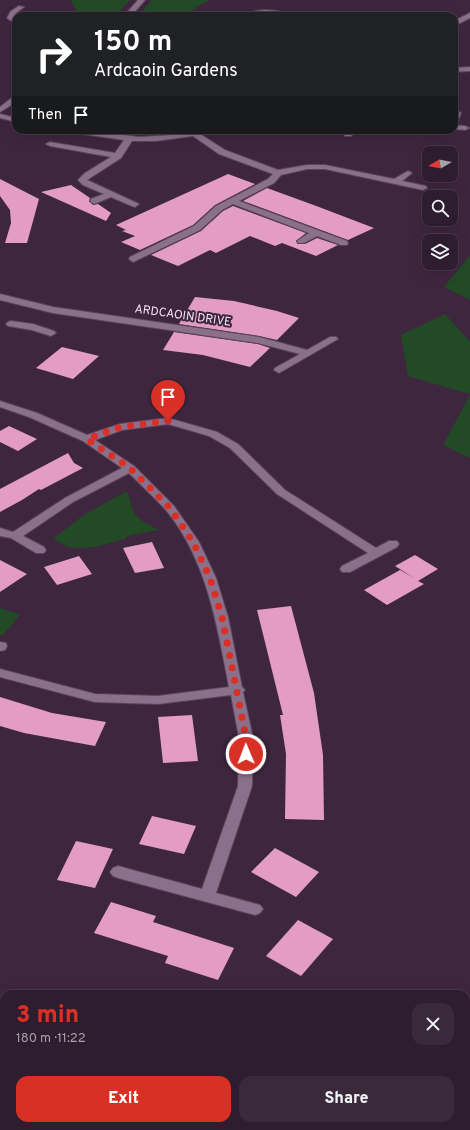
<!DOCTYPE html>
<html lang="en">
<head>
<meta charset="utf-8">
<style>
  :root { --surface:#2e1c2f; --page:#3a293b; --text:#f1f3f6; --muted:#a7a1aa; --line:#493a4b; --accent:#d93025 }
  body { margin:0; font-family:Overpass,sans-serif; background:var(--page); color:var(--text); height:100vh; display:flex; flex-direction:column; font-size:15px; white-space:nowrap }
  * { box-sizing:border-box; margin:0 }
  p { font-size:13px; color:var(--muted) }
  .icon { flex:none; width:22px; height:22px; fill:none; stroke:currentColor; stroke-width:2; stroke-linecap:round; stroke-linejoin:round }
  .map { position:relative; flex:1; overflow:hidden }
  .details { position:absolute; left:0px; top:990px; width:470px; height:140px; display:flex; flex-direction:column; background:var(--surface); border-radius:12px 12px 0 0; box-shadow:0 4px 16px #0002,0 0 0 1px var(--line) }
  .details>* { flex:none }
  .guide { position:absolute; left:12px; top:12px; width:446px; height:122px; border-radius:12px; box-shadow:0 4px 16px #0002,0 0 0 1px var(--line); background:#202124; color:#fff; overflow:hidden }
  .needle { width:26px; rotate:260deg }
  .controls { position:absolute; left:422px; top:146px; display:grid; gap:8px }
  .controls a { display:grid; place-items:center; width:36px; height:36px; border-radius:8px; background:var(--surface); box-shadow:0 4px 16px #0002,0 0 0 1px var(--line); font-size:20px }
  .pin { position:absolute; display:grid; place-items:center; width:34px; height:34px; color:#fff; margin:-41px -17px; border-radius:50% 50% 50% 0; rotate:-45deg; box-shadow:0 0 4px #0007 }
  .pin .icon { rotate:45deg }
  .me { position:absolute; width:44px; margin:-22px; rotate:359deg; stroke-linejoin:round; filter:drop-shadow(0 0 3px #0008) }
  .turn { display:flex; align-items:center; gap:14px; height:84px; padding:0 16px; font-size:18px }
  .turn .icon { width:52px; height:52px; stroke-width:2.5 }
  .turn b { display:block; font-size:28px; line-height:34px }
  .then { display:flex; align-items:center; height:38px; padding:0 16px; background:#0003; gap:8px; font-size:15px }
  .round { display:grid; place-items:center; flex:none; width:42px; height:42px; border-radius:12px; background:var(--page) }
  .overview { display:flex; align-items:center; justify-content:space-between; height:68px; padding:0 16px }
  h1 { font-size:24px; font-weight:800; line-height:30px; color:var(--accent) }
  .button { display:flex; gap:8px; margin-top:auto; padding:8px 16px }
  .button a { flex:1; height:46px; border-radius:12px; background:var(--accent); color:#fff; font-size:16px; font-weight:800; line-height:46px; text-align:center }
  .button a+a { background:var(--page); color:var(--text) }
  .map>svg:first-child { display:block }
  .green { fill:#224b25 }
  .building { fill:#e39cc3 }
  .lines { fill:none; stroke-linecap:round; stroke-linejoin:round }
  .street-casing { stroke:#5a465b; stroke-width:2 }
  .street { fill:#8b708c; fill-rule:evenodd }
  .route { stroke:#d93025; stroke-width:7; stroke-dasharray:0 12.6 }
  .labels { text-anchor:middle; stroke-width:4; stroke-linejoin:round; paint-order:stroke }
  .street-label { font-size:12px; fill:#f4e4f4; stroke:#3e263f }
</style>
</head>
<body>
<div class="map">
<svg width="470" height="1130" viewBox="0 0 470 1130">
  <rect width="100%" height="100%" fill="#3e263f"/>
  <path class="green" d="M71 0H130L115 16H78Z
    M152 0H210L200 5 184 16H138Z
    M470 255V300L444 287Z
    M445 314 470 342V394L408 376 401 335Z
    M470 395V458L443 445Z
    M125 492 128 493C134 518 136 518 159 530L127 536 125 539C104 544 72 557 54 538L84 515Z
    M0 608 20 615 3 635H0Z"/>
  <path class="building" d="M228 174 255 184 215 205 193 225 140 250 121 242 135 236 122 231 126 230 116 225Z
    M0 179 39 199 27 243H5L11 223 10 210 0 196Z
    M71 185 90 198 89 201 93 205 98 204 111 213 106 221 41 192Z
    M267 188 319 207 374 228 348 240 243 201Z
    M233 206 306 233 296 241 298 244H305L317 238 338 245 316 256 282 243 275 246 250 236 216 253 210 250 178 266 151 255 201 231 223 211Z
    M195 297 234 301 277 311 299 318 277 340 259 336 179 324Z
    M174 332 258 344 270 348 250 367 203 355 163 350Z
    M62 347 99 356 73 379 36 368Z
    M9 426 37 439 18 451 0 442V431Z
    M68 453 74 463 83 468 41 490 39 489 22 500 0 512V489Z
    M152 542 164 568 135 573 123 548Z
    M415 555 438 569 418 581 424 584 387 605 364 590 400 570 414 578 395 566Z
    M79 556 92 574 57 585 44 567Z
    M0 560 27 574 0 592Z
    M291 606 314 693 323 755 324 820 285 819 286 754 280 715H283L257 610Z
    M0 697 52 713 106 722 95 746 24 733 0 726Z
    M192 715 198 761 163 763 158 717Z
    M152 816 196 826 184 854 139 844Z
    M76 841 113 849 95 888 57 880Z
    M275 848 319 872 296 897 251 872Z
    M111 902 156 916 153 922 234 948 218 980 165 963 168 956 94 933Z
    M298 920 333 939 301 976 266 956Z"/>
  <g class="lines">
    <defs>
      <path id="street" d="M138 0H145L131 16H124Z
        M19 6 24 7 16 13 14 17 16 19V24L7 18 11 11Z
        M266 10 278 11 287 16 266 13 246 16 255 11Z
        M470 13V18L454 26V21Z
        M470 67V71L454 72V68Z
        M13 97H16V102L0 112V107Z
        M457 111 461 113 458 121 454 123V112Z
        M0 114 16 118V122L0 118Z
        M454 125 465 126 469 128 465 130 454 129Z
        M67 130H83L139 137 173 135 198 130H210L200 134 225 150 278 170 307 165H325L394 179 408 171 412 173 402 181 426 186 427 188 423 190 325 169H307L281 175 274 183 239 201 347 241 348 243 347 245H341L317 236 304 243H298L297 241 309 233 233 204 222 210 200 230 133 262 129 259 130 257 194 226 216 206 268 179 273 174 219 154 193 136 156 141H132L121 158 87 180 139 204 135 207 132 206 111 197 94 204 90 201 91 199 104 194 83 185 78 180 85 173 111 157 50 146 46 144 50 142 115 153 124 140 68 132Z
        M348 130H357L351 136H345L344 134Z
        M0 294 53 307 259 337 307 350 330 337H336L338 339 279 373 274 370 275 368 300 354 258 343 53 313 0 300Z
        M11 321 33 324 54 331 56 333 51 336 32 330 8 326 6 324 8 322Z
        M0 401 37 413 87 435 120 424 168 418 217 432 238 444 285 490 376 548 389 541H397L399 544 397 547 350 572H342L340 569 342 566 368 553 277 494 230 448 209 436 168 424 122 430 95 440 134 466 174 506 199 542 216 578 228 617 242 687 245 690 243 692 253 738 252 786 216 893 260 905 263 909 260 913 255 915 118 878 113 876 110 872 113 868 118 866 202 889 238 786 239 738 231 695 158 704 95 702 0 677V669L95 694 158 696 229 687C217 625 207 560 166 510 154 497 141 485 129 473L73 502 23 536 44 547 46 550 44 553H36L11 538 0 536V528L13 532 65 498 122 468 83 441 29 417 0 407Z
        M0 642 6 643 7 646 5 650 0 651Z"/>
    </defs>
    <use href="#street" class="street-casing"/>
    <use href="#street" class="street"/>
  </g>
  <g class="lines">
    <path class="route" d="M168 421 120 427 87 439 130 468 170 508 193 542 210 578 222 617 246 738V754"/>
  </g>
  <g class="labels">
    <g class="street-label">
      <text transform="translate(183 315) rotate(8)" y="4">ARDCAOIN DRIVE</text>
    </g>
  </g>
</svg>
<div class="controls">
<a><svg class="needle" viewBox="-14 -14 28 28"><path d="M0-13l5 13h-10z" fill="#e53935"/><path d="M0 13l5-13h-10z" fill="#a7a1aa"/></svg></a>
<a><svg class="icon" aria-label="search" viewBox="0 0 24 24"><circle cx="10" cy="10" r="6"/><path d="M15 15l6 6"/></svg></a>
<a><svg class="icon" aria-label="layers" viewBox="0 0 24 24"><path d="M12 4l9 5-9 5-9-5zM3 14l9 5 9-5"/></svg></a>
</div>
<div class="pin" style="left:168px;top:421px;background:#d93025"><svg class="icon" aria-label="arrive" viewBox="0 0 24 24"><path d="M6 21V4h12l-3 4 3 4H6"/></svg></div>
<svg class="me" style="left:246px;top:754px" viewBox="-20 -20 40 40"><circle r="17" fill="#d93025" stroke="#fff" stroke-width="3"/><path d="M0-11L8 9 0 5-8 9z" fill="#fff"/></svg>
<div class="guide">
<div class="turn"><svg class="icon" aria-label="right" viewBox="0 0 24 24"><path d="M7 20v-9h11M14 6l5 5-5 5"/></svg><div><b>150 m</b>Ardcaoin Gardens</div></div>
<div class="then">Then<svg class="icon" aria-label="arrive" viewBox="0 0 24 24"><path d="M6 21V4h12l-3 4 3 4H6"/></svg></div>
</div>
<section class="details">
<div class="overview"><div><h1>3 min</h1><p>180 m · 11:22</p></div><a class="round"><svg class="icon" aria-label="close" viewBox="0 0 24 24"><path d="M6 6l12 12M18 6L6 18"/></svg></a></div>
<div class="button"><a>Exit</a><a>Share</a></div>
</section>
</div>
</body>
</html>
